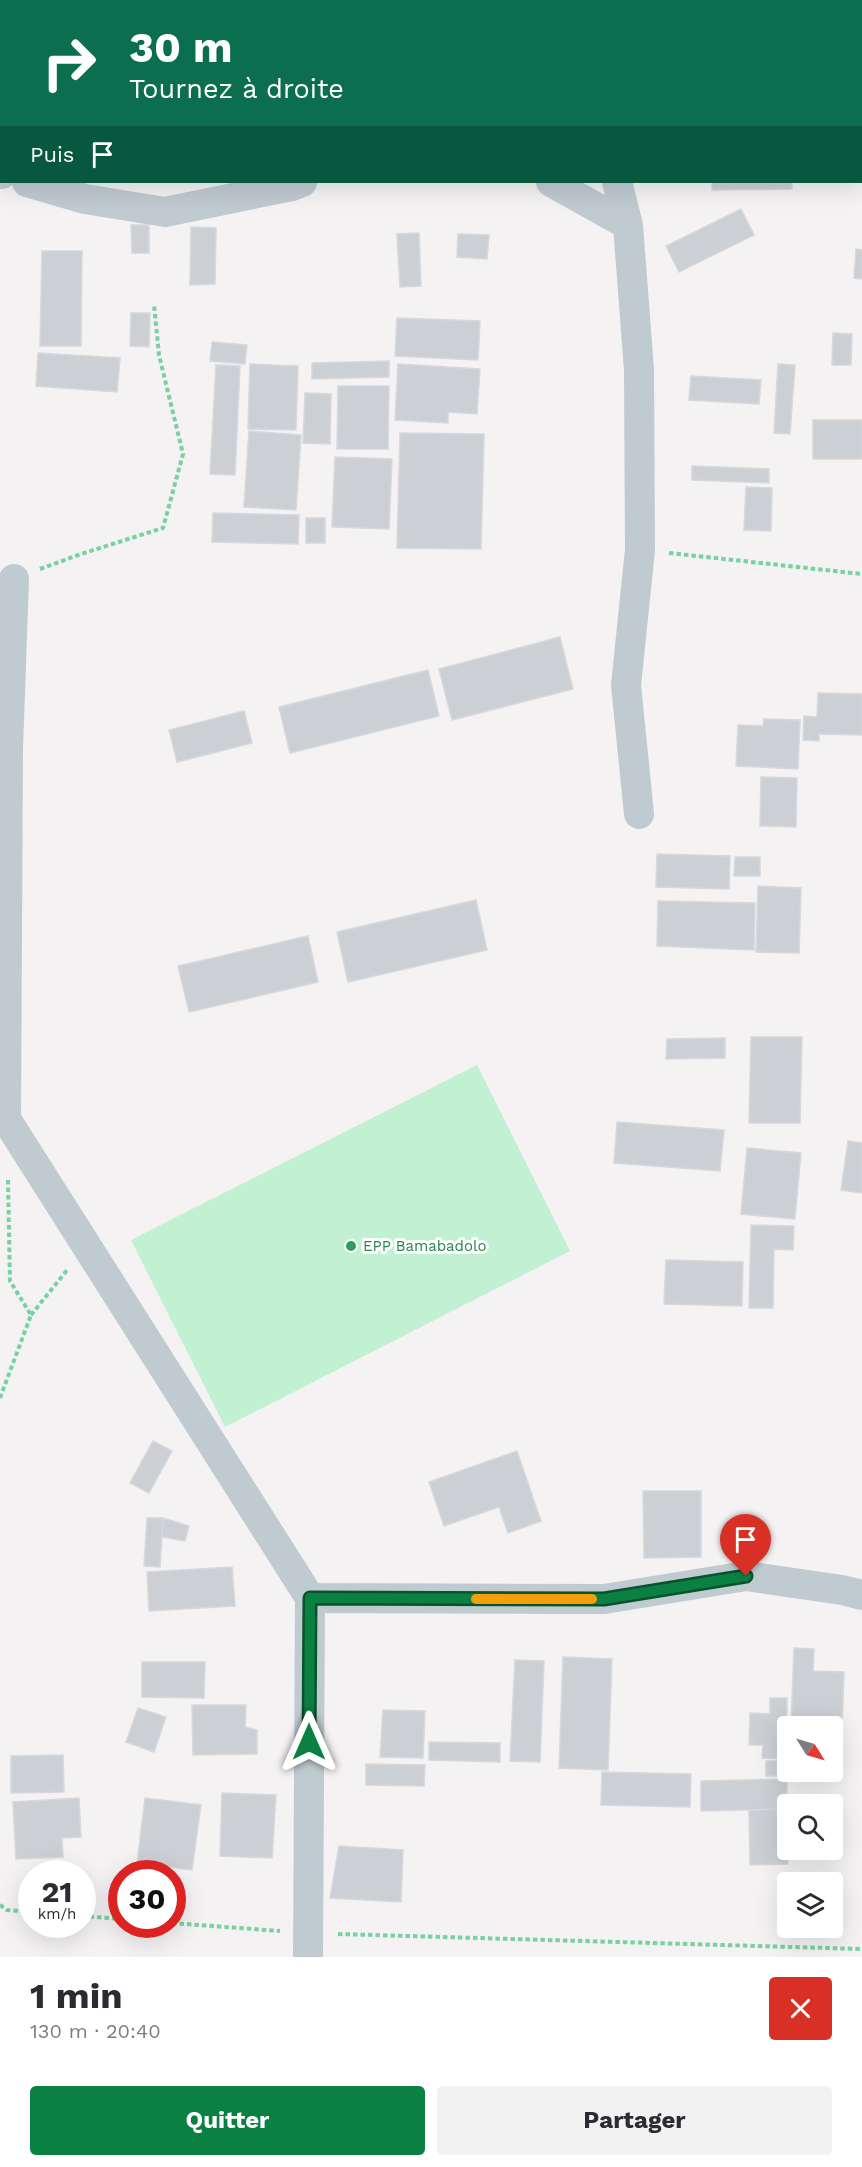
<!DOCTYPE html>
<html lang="fr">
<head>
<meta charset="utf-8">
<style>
  :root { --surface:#fff; --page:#f2f2f3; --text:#2b2b33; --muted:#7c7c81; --accent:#0b8043 }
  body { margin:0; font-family:"Work Sans",sans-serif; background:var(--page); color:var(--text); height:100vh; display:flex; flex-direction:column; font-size:22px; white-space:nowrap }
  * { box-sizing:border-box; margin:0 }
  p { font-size:20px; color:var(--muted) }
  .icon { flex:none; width:33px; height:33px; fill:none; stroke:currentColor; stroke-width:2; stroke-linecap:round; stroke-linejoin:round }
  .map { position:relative; height:1957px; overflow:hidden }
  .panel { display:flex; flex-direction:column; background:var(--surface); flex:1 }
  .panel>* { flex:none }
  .banner { position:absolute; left:0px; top:0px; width:862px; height:183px; box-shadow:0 6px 24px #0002; background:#0b6e4f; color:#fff; overflow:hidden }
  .needle { width:39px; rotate:127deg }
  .tools { position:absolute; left:777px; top:1716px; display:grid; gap:12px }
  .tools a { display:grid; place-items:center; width:66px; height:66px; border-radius:6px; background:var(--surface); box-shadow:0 6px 24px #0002; font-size:30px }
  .speed { position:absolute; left:18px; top:1860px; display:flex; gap:12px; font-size:30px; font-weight:700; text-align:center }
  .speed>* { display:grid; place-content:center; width:78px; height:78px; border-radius:50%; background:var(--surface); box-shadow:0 6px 24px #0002; line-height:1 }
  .speed small { font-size:15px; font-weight:400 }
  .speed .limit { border:9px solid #d22; background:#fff; color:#111 }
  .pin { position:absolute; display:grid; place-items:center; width:51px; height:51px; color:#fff; margin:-62px -26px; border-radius:50% 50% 50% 0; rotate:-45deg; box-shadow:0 0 6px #0007 }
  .pin .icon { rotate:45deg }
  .me { position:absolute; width:66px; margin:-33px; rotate:0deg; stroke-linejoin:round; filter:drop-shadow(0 0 4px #0008) }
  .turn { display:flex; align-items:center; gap:21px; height:126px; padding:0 30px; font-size:27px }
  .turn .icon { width:78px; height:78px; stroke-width:2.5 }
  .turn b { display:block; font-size:42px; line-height:51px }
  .then { display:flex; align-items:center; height:57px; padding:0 30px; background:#0003; gap:12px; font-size:22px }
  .round { display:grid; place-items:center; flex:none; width:63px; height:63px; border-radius:6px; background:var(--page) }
  .summary { display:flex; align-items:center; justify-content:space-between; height:102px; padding:0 30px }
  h1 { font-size:36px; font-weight:700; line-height:45px }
  .primary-button { display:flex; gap:12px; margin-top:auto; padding:12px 30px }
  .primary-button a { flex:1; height:69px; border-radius:6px; background:var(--accent); color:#fff; font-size:24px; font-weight:700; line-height:69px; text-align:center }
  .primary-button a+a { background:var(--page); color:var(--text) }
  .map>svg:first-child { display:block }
  .green { fill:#c1f1d2 }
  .building { fill:#cccfd4; stroke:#d6d8dd; stroke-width:1.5 }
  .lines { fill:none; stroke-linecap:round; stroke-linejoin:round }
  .path { stroke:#78d1a2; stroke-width:4; stroke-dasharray:4.5 3; stroke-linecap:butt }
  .street { stroke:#c0cad1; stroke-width:30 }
  .route-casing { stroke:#07532c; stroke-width:15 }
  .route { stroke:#0b8043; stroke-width:10 }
  .slow { stroke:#f59e0b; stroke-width:10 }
  .leisure-dot { fill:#2e9e5b; stroke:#fff; stroke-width:2 }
  .labels { text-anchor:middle; stroke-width:6; stroke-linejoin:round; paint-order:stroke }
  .leisure-label { font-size:15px; fill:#27864d; stroke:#fff; text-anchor:start }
</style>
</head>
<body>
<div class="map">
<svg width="862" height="1957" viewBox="0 0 862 1957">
  <rect width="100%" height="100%" fill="#f4f2f2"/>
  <path class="green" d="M477 1065 570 1251 225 1427 131 1240Z"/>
  <path class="building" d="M712 182H792V189L712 190Z
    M741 209 754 235 679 272 666 246Z
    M131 225H149V253H132Z
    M191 227 216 228 215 284 190 285Z
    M419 233 421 286 400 287 397 234Z
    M458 234 489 235 487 259 457 257Z
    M856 249 862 250V279L854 278Z
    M42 251H82L81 346H40Z
    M131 313H150L149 347 130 346Z
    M397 318 480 321 478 360 395 356Z
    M833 333 852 334 851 365H832Z
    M212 342 247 345 245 364 210 361Z
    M38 353 120 358 117 392 36 386Z
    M389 361V377L312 379V363Z
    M250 364 298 366 296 430 248 429Z
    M398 364 480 369 477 414 448 412V423L395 420Z
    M778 364 795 365 790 434 774 433Z
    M216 365 240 366 235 475 210 474Z
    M691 376 761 380 759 404 689 400Z
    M338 386H389L388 449H337Z
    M305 393 331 394 330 444 303 443Z
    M813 420H862V459H813Z
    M249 431 301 435 296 510 244 507Z
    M400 433 484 434 481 549 397 548Z
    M335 457 392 459 389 529 332 527Z
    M692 466 769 469V483L692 480Z
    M746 487 772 488 771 531 744 530Z
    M213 513 299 515 298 544 212 542Z
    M306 518H325V543H306Z
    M560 637 573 689 452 720 439 669Z
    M428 670 439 716 290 753 279 707Z
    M818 693 862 694V735L819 734V741L803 740 804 716 817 717Z
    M244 711 252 743 177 762 169 730Z
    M764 719 800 720 798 769 736 766 738 725 763 726Z
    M761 777 797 778 796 827 760 826Z
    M657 854 730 856 729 889 656 887Z
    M735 857H760V876H734Z
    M758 886 801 888 799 953 756 952Z
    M476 900 487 950 348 982 337 932Z
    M658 901 755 903 754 950 657 946Z
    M308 936 318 982 189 1012 178 966Z
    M751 1037H802L800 1123H749Z
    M725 1038V1058L666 1059 667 1039Z
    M617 1122 724 1130 720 1171 614 1163Z
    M848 1141 862 1143V1193L841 1190Z
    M747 1148 801 1153 795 1219 741 1214Z
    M751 1225 794 1226 793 1250 774 1249 773 1308H749Z
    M666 1260 743 1262 742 1306 664 1304Z
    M153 1441 172 1451 149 1493 130 1483Z
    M517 1451 541 1521 508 1533 499 1507 444 1526 429 1482Z
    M643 1491H701V1557L644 1558Z
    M147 1518H163L160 1567 144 1566Z
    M163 1518 189 1526 185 1541 162 1537Z
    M232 1567 235 1606 149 1611 147 1572Z
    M794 1648 814 1649 813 1671 844 1672 841 1757H832V1726H791Z
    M563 1657 612 1659 608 1770 559 1768Z
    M515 1660 544 1661 540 1762 510 1761Z
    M142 1662H205L204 1698 142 1697Z
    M770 1698H787L786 1759 762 1758 763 1745H749L750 1713 770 1714Z
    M192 1705H246L245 1727 257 1730V1754L193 1755Z
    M138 1708 166 1717 154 1752 126 1742Z
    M383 1710 425 1711 423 1758 380 1757Z
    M429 1742 500 1743V1762L429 1760Z
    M63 1755 64 1792 11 1793V1756Z
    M766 1761H788V1772H790V1776H766Z
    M366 1764 425 1765 424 1786 366 1785Z
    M602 1772 691 1774 690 1807 601 1805Z
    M787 1779V1809L701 1811V1781Z
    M222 1793 276 1795 272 1858 220 1856Z
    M79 1798 81 1837 62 1838 63 1857 16 1859 13 1802Z
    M145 1798 201 1805 192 1870 137 1863Z
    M787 1809 788 1864 750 1865 749 1810Z
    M339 1846 403 1850 401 1902 330 1898Z"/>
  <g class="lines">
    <path class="path" d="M669 553 862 574
      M40 569 81 554 163 528 183 454 159 355 154 305
      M31 1315 68 1269
      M0 1398 31 1315 10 1281 8 1179
      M0 1905 7 1910 32 1912
      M82 1916 122 1919
      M172 1923 280 1931
      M338 1934 862 1949"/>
    <path class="street" d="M576 0V2
      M103 2 106 0
      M0 16 2 13
      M0 50H2
      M0 173 2 174
      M27 182 85 199 165 212 292 186 302 182
      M551 182 628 225
      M617 182 628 225 639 370 640 550 626 685 639 814
      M0 726 8 749 6 1119 310 1598 308 1957
      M8 749 14 579
      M310 1598 604 1599 746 1576 842 1590 862 1595"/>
  </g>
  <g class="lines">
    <defs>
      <path id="route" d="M309 1742 310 1598 604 1599 746 1576"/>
    </defs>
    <use href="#route" class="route-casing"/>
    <use href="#route" class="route"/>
    <path class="slow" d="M476 1599H592"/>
  </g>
  <circle class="leisure-dot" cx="351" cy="1246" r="6"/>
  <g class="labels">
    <g class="leisure-label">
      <text x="363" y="1251">EPP Bamabadolo</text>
    </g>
  </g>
</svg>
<div class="tools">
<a><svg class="needle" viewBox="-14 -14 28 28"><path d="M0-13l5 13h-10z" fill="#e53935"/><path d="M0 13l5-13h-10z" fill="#7c7c81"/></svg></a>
<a><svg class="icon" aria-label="search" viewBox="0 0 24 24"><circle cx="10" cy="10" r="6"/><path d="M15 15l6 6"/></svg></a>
<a><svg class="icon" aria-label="layers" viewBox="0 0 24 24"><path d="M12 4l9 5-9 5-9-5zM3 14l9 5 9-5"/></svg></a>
</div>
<div class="speed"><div>21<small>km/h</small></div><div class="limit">30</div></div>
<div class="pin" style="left:746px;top:1576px;background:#d93025"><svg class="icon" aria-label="arrive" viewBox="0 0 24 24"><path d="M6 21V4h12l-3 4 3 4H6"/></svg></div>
<svg class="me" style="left:309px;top:1742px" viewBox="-20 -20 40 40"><path d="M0-17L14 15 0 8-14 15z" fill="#0b8043" stroke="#fff" stroke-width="4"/></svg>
<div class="banner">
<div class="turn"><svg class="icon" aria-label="right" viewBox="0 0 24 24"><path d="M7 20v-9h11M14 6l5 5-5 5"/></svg><div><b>30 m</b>Tournez à droite</div></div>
<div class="then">Puis<svg class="icon" aria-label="arrive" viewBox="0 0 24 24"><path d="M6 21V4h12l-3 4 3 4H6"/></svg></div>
</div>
</div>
<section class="panel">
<div class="summary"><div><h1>1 min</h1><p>130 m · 20:40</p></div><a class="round" style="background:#d93025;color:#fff"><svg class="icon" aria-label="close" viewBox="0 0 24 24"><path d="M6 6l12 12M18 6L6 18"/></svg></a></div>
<div class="primary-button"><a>Quitter</a><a>Partager</a></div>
</section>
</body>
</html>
